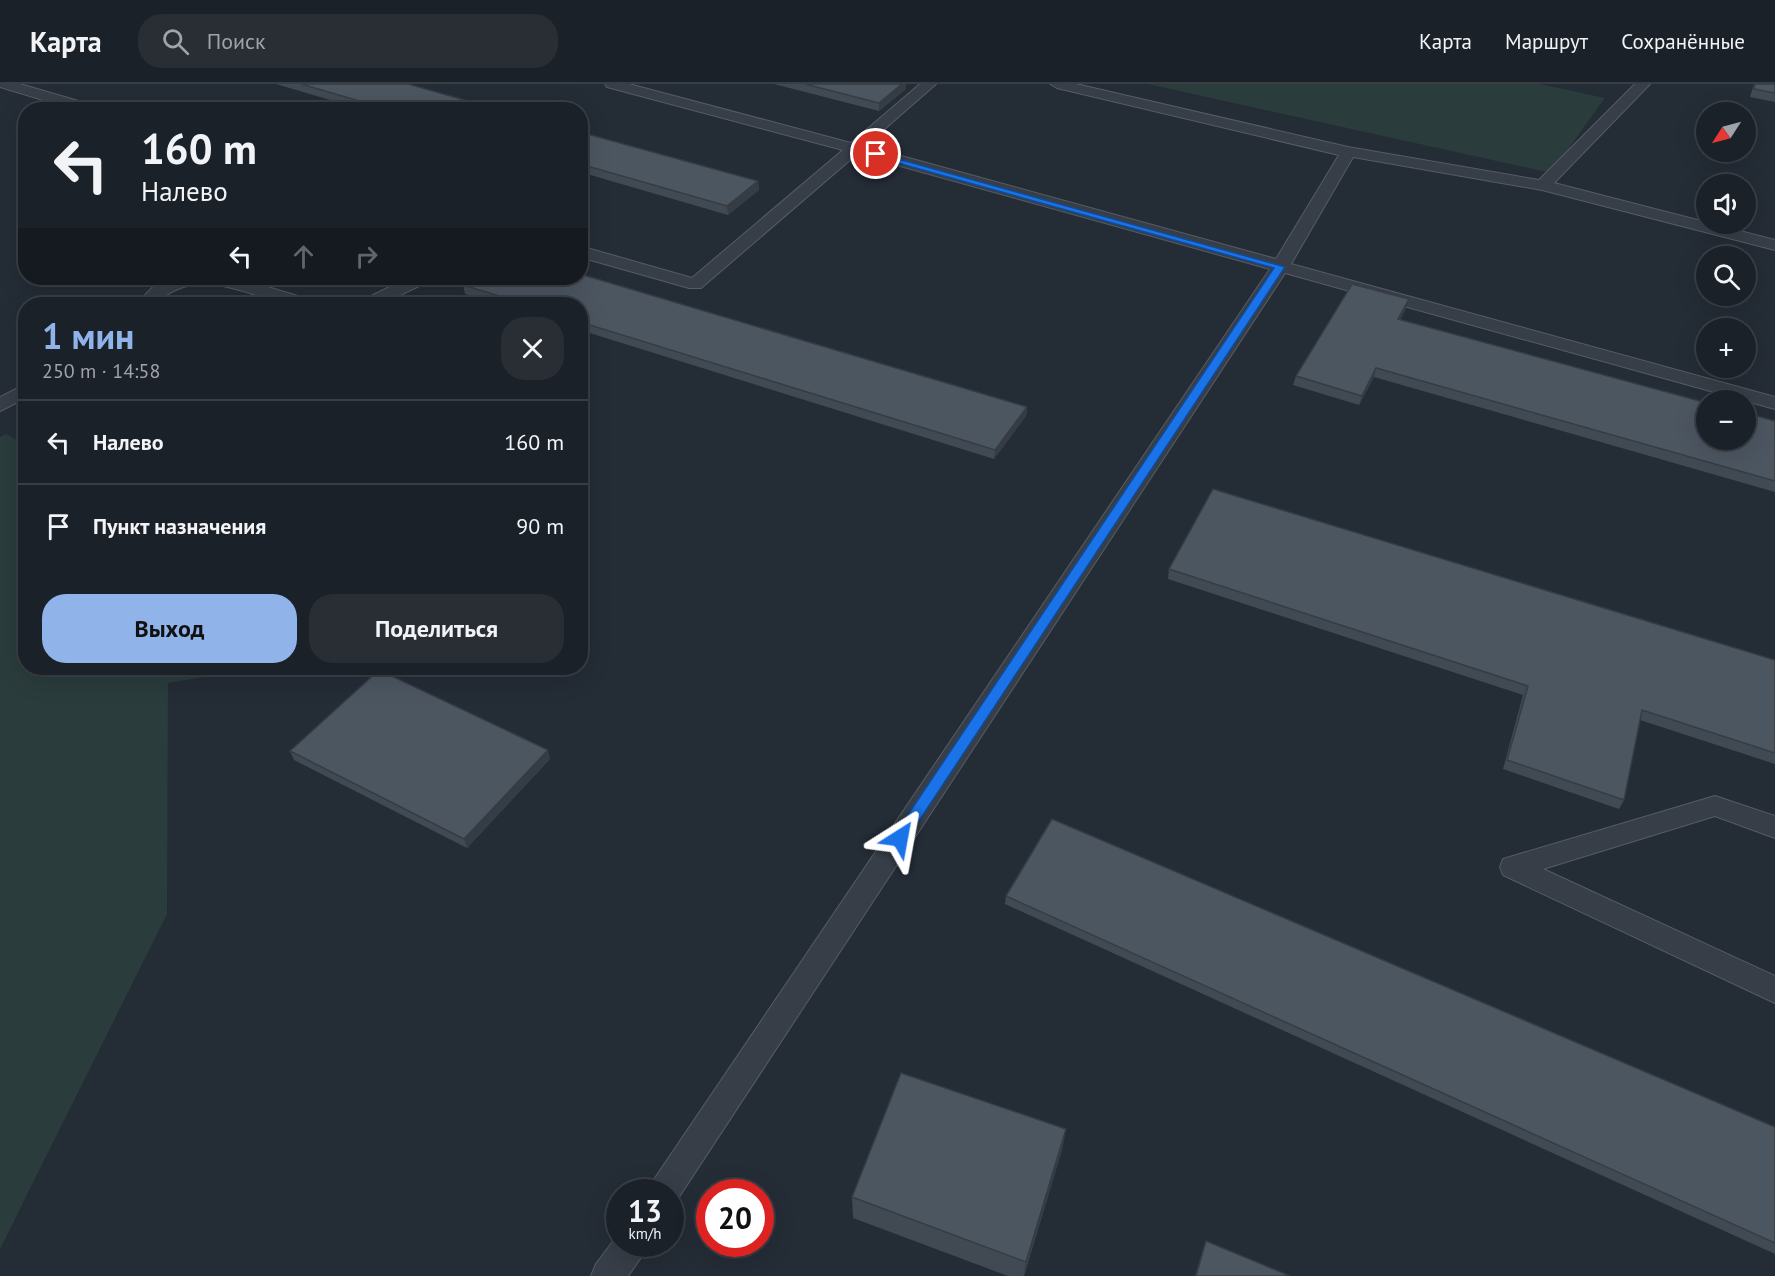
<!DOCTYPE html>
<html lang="ru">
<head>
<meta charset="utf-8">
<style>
  :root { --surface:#1b2128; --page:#282e34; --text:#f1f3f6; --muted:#a0a3a8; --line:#393e45; --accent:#90b4ea }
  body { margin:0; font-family:"PT Sans",sans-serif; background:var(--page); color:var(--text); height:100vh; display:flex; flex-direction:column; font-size:22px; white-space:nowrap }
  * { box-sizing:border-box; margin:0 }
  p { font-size:20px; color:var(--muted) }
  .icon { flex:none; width:33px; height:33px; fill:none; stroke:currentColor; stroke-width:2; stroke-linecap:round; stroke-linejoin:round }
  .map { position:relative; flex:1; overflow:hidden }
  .details { position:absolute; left:18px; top:213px; width:570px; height:378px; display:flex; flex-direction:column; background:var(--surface); border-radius:24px; box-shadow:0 6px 24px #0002,0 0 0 2px var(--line) }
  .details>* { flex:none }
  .hud { position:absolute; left:18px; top:18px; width:570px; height:183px; border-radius:24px; box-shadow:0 6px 24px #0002,0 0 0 2px var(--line); background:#1b2128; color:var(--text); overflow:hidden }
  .needle { width:39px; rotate:234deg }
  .buttons { position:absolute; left:1696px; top:18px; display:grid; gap:12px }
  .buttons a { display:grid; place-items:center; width:60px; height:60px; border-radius:50%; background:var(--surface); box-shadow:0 6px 24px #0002,0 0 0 2px var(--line); font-size:30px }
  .speed { position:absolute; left:606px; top:1095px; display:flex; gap:12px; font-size:30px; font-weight:700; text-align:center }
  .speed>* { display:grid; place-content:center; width:78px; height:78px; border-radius:50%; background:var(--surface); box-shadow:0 6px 24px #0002,0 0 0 2px var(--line); line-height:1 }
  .speed small { font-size:15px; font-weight:400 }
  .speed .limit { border:9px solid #d22; background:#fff; color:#111 }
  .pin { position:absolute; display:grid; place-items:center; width:51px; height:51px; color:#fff; margin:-26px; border:3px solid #fff; border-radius:50%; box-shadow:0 2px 6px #0007 }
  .me { position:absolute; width:66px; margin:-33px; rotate:34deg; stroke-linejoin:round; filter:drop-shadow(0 0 4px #0008) }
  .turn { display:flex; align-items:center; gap:21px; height:126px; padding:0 24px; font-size:27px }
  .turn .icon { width:78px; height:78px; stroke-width:2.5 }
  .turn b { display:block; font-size:42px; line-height:51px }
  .lanes { display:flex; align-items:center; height:57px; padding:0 24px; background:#0003; justify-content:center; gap:30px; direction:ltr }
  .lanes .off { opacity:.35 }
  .round { display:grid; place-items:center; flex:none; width:63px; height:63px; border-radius:24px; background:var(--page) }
  .headline { display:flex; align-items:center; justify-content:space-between; height:102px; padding:0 24px }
  h1 { font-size:36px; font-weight:600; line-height:45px; color:var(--accent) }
  .cta { display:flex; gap:12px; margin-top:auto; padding:12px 24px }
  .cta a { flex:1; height:69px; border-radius:24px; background:var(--accent); color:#111; font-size:24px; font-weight:600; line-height:69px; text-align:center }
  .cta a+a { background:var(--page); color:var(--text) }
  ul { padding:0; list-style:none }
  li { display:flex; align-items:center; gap:18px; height:84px; padding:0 24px; border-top:2px solid var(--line) }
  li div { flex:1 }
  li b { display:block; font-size:22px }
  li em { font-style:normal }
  header { display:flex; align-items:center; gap:36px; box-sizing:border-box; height:84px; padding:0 30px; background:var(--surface); border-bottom:2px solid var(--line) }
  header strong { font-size:28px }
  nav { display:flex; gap:33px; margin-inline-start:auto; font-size:21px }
  .search { width:420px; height:54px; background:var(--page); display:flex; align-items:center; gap:15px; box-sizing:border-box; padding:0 21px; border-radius:24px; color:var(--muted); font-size:22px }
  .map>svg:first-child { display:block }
  .green { fill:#2b3c3c }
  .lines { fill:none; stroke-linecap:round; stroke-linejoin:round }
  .service-casing { stroke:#555c64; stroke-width:2 }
  .service { fill:#373e47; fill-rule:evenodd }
  .wall { fill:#414a53 }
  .shaded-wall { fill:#353c44 }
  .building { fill:#4c5661; stroke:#353c44; stroke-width:1.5 }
  .route { fill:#1a73e8; stroke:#114b97; stroke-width:1.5 }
</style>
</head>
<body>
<header>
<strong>Карта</strong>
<div class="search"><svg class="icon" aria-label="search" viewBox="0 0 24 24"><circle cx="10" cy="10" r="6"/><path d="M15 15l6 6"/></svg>Поиск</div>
<nav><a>Карта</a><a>Маршрут</a><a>Сохранённые</a></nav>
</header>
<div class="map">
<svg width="1775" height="1192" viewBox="0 0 1775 1192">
  <rect width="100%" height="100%" fill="#242c36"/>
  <path class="green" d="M1148 0H1540L1605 14 1551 89Z
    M6 350 25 360 26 584H258L168 599 167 830 0 1165V353Z"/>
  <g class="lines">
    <defs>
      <path id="service" d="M0 0H20L99 23 101 26H76L0 3Z
        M605 0H629L851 59 920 0H936L865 62 1276 175 1339 71 1057 4 1050 0H1076L1348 63 1539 96 1635 0H1650L1554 99 1775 156V166L1542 106 1353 73 1291 180 1775 313V325L1285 189 675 1119 670 1121V1108H648L653 1097 1270 185 857 70 701 204H689L580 173V162L692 194 843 66 607 3Z
        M178 194H238L311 216 314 220C258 226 207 172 155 220H136L153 203Z
        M408 194H430L427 198 382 220H360L363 216Z
        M26 300V314L0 327V313Z
        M1715 712 1775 732V754L1715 732 1543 785 1775 892V919L1503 791 1500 783 1503 775 1513 772Z
        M620 1148V1160H646L642 1172 628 1192H591L596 1180Z"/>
    </defs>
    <use href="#service" class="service-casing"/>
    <use href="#service" class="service"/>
  </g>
  <path class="wall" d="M276 0H408L500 26H364Z
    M774 0H906V5L879 27Z
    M1754 0H1775V18L1750 13Z
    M580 48 758 97 759 106 728 131 580 88Z
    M580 190 1027 323 1026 332 994 375 580 246V220H499L465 210 463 201 473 194H580Z
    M1409 215 1406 224 1400 236 1775 337V408L1374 293 1359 321 1293 301 1296 292Z
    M1169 485 1775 576V680L1640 636 1624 716 1619 725 1503 685 1523 611 1168 495Z
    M290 667 550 675 467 764 294 676Z
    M1006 812 1775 1043V1170L1005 820Z
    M1066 1045 1062 1066 1024 1192H1008L853 1134 852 1113Z
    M1206 1157 1290 1192H1195L1203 1165Z"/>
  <path class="shaded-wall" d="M902 0H906V5L879 27V19Z
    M758 97 759 106 728 131 727 122Z
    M1409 215 1406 224 1396 244 1398 235Z
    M1376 284 1374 293 1359 321 1362 312Z
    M1027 323 1026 332 994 375 995 366Z
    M548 666 550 675 467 764 464 755Z
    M1066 1045 1062 1066 1023 1192 1026 1178Z"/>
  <path class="building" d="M301 0H408L500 26H390Z
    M805 0H902L879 19Z
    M1755 0H1775V9L1754 5Z
    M580 48 758 97 727 122 580 80Z
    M580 190 1027 323 995 366 580 238V220H526L463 201 473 194H580Z
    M1352 200 1409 215 1398 235 1707 319V356H1746V329L1775 337V397L1376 284 1362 312 1296 292Z
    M1213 405 1775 576V669L1642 626 1624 716 1507 676 1528 602 1169 485Z
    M379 586 548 666 464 755 290 667Z
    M1052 735 1775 1043V1159L1006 812Z
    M901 989 1066 1045 1026 1178 852 1113Z
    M1206 1157 1290 1192H1196Z"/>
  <path class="route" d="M873 68 1285 183 905 758H895L892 754 895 750 1274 184 873 72Z"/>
</svg>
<div class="buttons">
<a><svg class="needle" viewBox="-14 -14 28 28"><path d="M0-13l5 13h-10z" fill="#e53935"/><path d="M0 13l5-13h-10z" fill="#a0a3a8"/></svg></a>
<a><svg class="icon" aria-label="sound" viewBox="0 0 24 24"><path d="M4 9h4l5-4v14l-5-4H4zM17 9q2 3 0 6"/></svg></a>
<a><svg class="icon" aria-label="search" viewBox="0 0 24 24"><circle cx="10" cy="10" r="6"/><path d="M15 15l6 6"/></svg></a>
<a>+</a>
<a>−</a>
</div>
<div class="speed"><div>13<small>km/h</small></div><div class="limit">20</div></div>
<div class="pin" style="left:876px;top:70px;background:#d93025"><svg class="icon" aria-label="arrive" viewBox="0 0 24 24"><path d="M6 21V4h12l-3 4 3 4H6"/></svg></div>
<svg class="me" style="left:900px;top:754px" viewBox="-20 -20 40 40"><path d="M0-17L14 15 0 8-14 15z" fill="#1a73e8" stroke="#fff" stroke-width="4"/></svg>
<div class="hud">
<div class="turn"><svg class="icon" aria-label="left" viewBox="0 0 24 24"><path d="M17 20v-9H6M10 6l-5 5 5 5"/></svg><div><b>160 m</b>Налево</div></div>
<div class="lanes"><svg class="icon" aria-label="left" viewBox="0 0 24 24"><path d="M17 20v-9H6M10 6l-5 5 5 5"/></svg><svg class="icon off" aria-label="ahead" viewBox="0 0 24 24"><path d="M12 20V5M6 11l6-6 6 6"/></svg><svg class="icon off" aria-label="right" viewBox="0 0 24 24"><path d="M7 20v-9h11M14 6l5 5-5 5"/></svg></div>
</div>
<section class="details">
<div class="headline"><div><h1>1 мин</h1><p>250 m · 14:58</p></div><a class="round"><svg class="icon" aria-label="close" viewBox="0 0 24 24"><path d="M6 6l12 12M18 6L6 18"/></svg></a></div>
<ul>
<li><svg class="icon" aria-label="left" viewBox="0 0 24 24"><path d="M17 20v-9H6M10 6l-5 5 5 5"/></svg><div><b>Налево</b></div><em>160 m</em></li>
<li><svg class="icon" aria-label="arrive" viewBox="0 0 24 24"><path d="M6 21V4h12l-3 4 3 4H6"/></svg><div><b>Пункт назначения</b></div><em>90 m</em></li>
</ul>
<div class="cta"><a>Выход</a><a>Поделиться</a></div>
</section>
</div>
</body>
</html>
